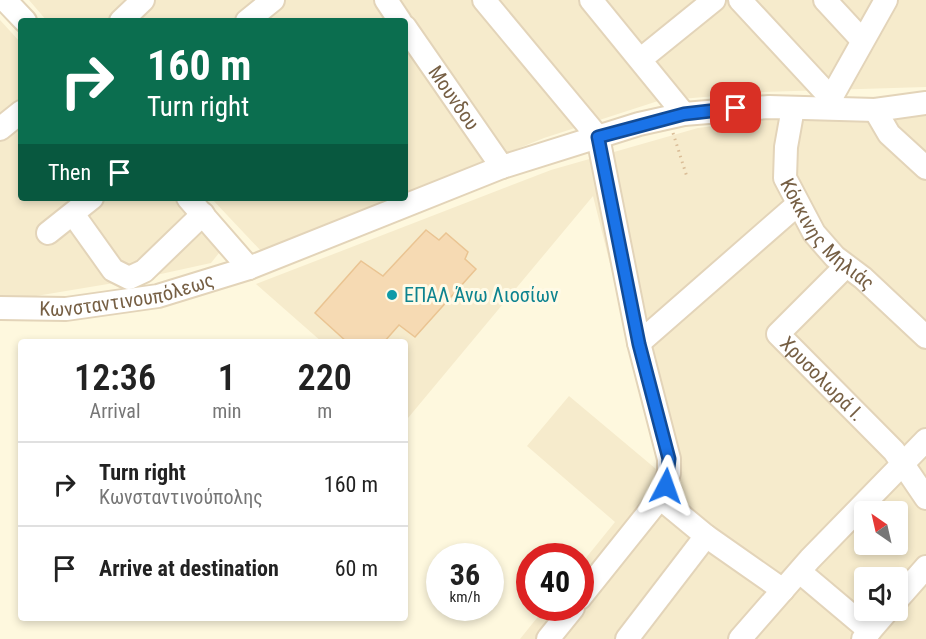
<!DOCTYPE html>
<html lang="en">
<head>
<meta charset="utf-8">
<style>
  :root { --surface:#fff; --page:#f2f2f2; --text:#222; --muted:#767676; --line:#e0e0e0 }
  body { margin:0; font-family:"Roboto Condensed",sans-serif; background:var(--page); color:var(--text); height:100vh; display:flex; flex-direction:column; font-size:22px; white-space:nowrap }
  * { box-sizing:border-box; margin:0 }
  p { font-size:20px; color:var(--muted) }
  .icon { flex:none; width:33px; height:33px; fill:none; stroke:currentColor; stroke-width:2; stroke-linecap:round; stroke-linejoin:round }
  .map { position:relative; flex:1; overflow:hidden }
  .panel { position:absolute; left:18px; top:339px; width:390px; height:282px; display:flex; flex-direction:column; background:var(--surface); border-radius:6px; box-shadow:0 3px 9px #0003 }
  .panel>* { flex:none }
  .guide { position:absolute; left:18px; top:18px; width:390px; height:183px; border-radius:6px; box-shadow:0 3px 9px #0003; background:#0b6e4f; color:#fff; overflow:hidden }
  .needle { width:39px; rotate:326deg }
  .tools { position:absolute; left:854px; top:501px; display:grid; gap:12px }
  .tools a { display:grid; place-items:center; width:54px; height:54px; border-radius:6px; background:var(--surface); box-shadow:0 3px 9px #0003; font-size:30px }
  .speed { position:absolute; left:426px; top:543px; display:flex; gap:12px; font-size:30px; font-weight:700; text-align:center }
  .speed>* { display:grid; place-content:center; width:78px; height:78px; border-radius:50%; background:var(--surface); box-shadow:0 3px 9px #0003; line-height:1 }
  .speed small { font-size:15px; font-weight:400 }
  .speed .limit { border:9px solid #d22; background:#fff; color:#111 }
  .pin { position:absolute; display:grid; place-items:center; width:51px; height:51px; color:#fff; margin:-26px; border-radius:12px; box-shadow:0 3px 9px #0006 }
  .me { position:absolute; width:66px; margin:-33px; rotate:4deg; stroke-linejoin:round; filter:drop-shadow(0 0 4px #0008) }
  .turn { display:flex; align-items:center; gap:21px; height:126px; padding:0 30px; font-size:27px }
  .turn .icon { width:78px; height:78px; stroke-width:2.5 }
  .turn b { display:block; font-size:42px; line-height:51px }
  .then { display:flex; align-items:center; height:57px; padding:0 30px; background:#0003; gap:12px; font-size:22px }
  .eta { display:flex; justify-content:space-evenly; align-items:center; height:102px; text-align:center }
  .eta b { font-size:36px; font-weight:600; line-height:42px }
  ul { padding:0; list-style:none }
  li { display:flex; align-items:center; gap:18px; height:84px; padding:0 30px; border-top:2px solid var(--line) }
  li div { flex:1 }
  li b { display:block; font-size:22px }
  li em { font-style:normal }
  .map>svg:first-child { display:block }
  .residential { fill:#f6ebcc; fill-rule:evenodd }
  .building { fill:#f6dab3; stroke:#eac492; stroke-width:1.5 }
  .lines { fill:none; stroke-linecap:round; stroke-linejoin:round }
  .minor-casing { stroke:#e3d4b9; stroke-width:26 }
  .path { stroke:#dabd97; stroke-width:3; stroke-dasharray:1.5 4.5; stroke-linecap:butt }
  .minor { stroke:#fff; stroke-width:22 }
  .route-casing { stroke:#114b97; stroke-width:15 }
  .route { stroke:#1a73e8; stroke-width:10 }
  .culture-dot { fill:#0f9aa8; stroke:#fffae6; stroke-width:2 }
  .labels { text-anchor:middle; stroke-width:6; stroke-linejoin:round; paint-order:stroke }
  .street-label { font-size:20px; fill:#765f44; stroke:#fffae6 }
  .culture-label { font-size:20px; fill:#0d838f; stroke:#fffae6; text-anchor:start }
</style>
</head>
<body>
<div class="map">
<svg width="926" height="639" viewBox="0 0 926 639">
  <rect width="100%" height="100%" fill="#fef8de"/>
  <path class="residential" d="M29 0H926V87L762 92 658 101 544 138 405 194V21H47Z
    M0 20 21 43V198H175L223 248 211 263 138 279 0 302Z
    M926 115V639H520L545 608H580L581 564 615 522 527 446 569 396 656 469V447L593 196 408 418 405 415V342H322L256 284 551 170 698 128 770 119 875 121ZM864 512H897V544H864ZM864 578H897V610H864Z
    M211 198H396L262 252Z"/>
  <path class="building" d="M426 230 439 240 446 233 468 252 465 259 476 269 415 337 399 325 384 342H347L315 313 361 261 383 276Z"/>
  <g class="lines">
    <defs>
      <g id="minor">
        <path d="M5 0 25 21"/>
        <path d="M386 0 400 21"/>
        <path d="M484 0 598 137 639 343 669 459V473L660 498 580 598"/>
        <path d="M591 0 684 114"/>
        <path d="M740 0 831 98"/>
        <path d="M825 0 862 40"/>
        <path d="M121 21 143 0"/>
        <path d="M247 21 273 0"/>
        <path id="s1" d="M405 27 502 167"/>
        <path d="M641 59 714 0"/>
        <path id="s2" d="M793 108 786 147 785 178 814 233 835 257 863 278 926 337"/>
        <path d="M831 108V98L886 0"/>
        <path d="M875 110 889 134 926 168"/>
        <path d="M0 129 21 112"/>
        <path d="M188 198 249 268"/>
        <path d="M73 214 113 270 129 278 144 271 203 214"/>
        <path d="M48 233 92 198"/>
        <path id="s3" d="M846 266 778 334 894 451 926 498"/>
        <path id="s4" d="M0 308 66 309 158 296 249 268 502 167 639 124 684 114 769 107 875 110 926 103"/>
        <path d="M639 343 798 204"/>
        <path d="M660 498 706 536 783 590"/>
        <path d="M800 572 870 631"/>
        <path d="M897 600 926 567"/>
        <path d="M548 639 573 608"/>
        <path d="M627 639 706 536"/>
        <path d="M740 639 810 559 926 440"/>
        <path d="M863 639 888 610"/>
      </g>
    </defs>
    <use href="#minor" class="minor-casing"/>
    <path class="path" d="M673 133 687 177"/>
    <use href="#minor" class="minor"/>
  </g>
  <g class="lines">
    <defs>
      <path id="route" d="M666 486 669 459 639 344 598 137 684 114 736 108"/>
    </defs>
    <use href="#route" class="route-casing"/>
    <use href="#route" class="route"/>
  </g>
  <circle class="culture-dot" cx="392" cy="295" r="6"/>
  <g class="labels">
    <g class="street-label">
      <text dy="7" stroke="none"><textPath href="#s1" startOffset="86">Μουνδου</textPath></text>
      <text dy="7" stroke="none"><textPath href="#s2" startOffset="142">Κόκκινης Μηλιάς</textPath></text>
      <text dy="7" stroke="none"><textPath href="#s4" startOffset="128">Κωνσταντινουπόλεως</textPath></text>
      <text dy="7" stroke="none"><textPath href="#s3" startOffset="159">Χρυσολωρά Ι.</textPath></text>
    </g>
    <g class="culture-label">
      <text x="404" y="302">ΕΠΑΛ Άνω Λιοσίων</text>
    </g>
  </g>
</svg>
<div class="tools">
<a><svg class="needle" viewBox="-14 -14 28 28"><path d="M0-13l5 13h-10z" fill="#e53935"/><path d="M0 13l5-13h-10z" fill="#767676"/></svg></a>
<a><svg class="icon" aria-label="sound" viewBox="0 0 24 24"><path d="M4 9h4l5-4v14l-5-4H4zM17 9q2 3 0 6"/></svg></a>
</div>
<div class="speed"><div>36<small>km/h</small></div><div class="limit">40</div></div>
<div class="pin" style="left:736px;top:108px;background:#d93025"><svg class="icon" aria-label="arrive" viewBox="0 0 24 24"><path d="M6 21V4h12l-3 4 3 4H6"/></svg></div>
<svg class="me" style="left:666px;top:486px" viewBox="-20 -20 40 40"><path d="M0-17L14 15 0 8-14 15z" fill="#1a73e8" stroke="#fff" stroke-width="4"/></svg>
<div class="guide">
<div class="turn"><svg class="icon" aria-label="right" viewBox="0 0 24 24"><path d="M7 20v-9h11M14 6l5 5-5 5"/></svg><div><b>160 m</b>Turn right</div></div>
<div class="then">Then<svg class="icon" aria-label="arrive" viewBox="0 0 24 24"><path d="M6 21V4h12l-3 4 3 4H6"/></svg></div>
</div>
<section class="panel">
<div class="eta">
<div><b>12:36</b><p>Arrival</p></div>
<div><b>1</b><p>min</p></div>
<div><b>220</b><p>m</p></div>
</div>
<ul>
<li><svg class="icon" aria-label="right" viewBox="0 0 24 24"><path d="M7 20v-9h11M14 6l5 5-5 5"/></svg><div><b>Turn right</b><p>Κωνσταντινούπολης</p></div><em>160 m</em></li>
<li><svg class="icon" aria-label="arrive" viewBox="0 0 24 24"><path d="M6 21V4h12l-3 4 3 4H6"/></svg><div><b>Arrive at destination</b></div><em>60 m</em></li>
</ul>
</section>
</div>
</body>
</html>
